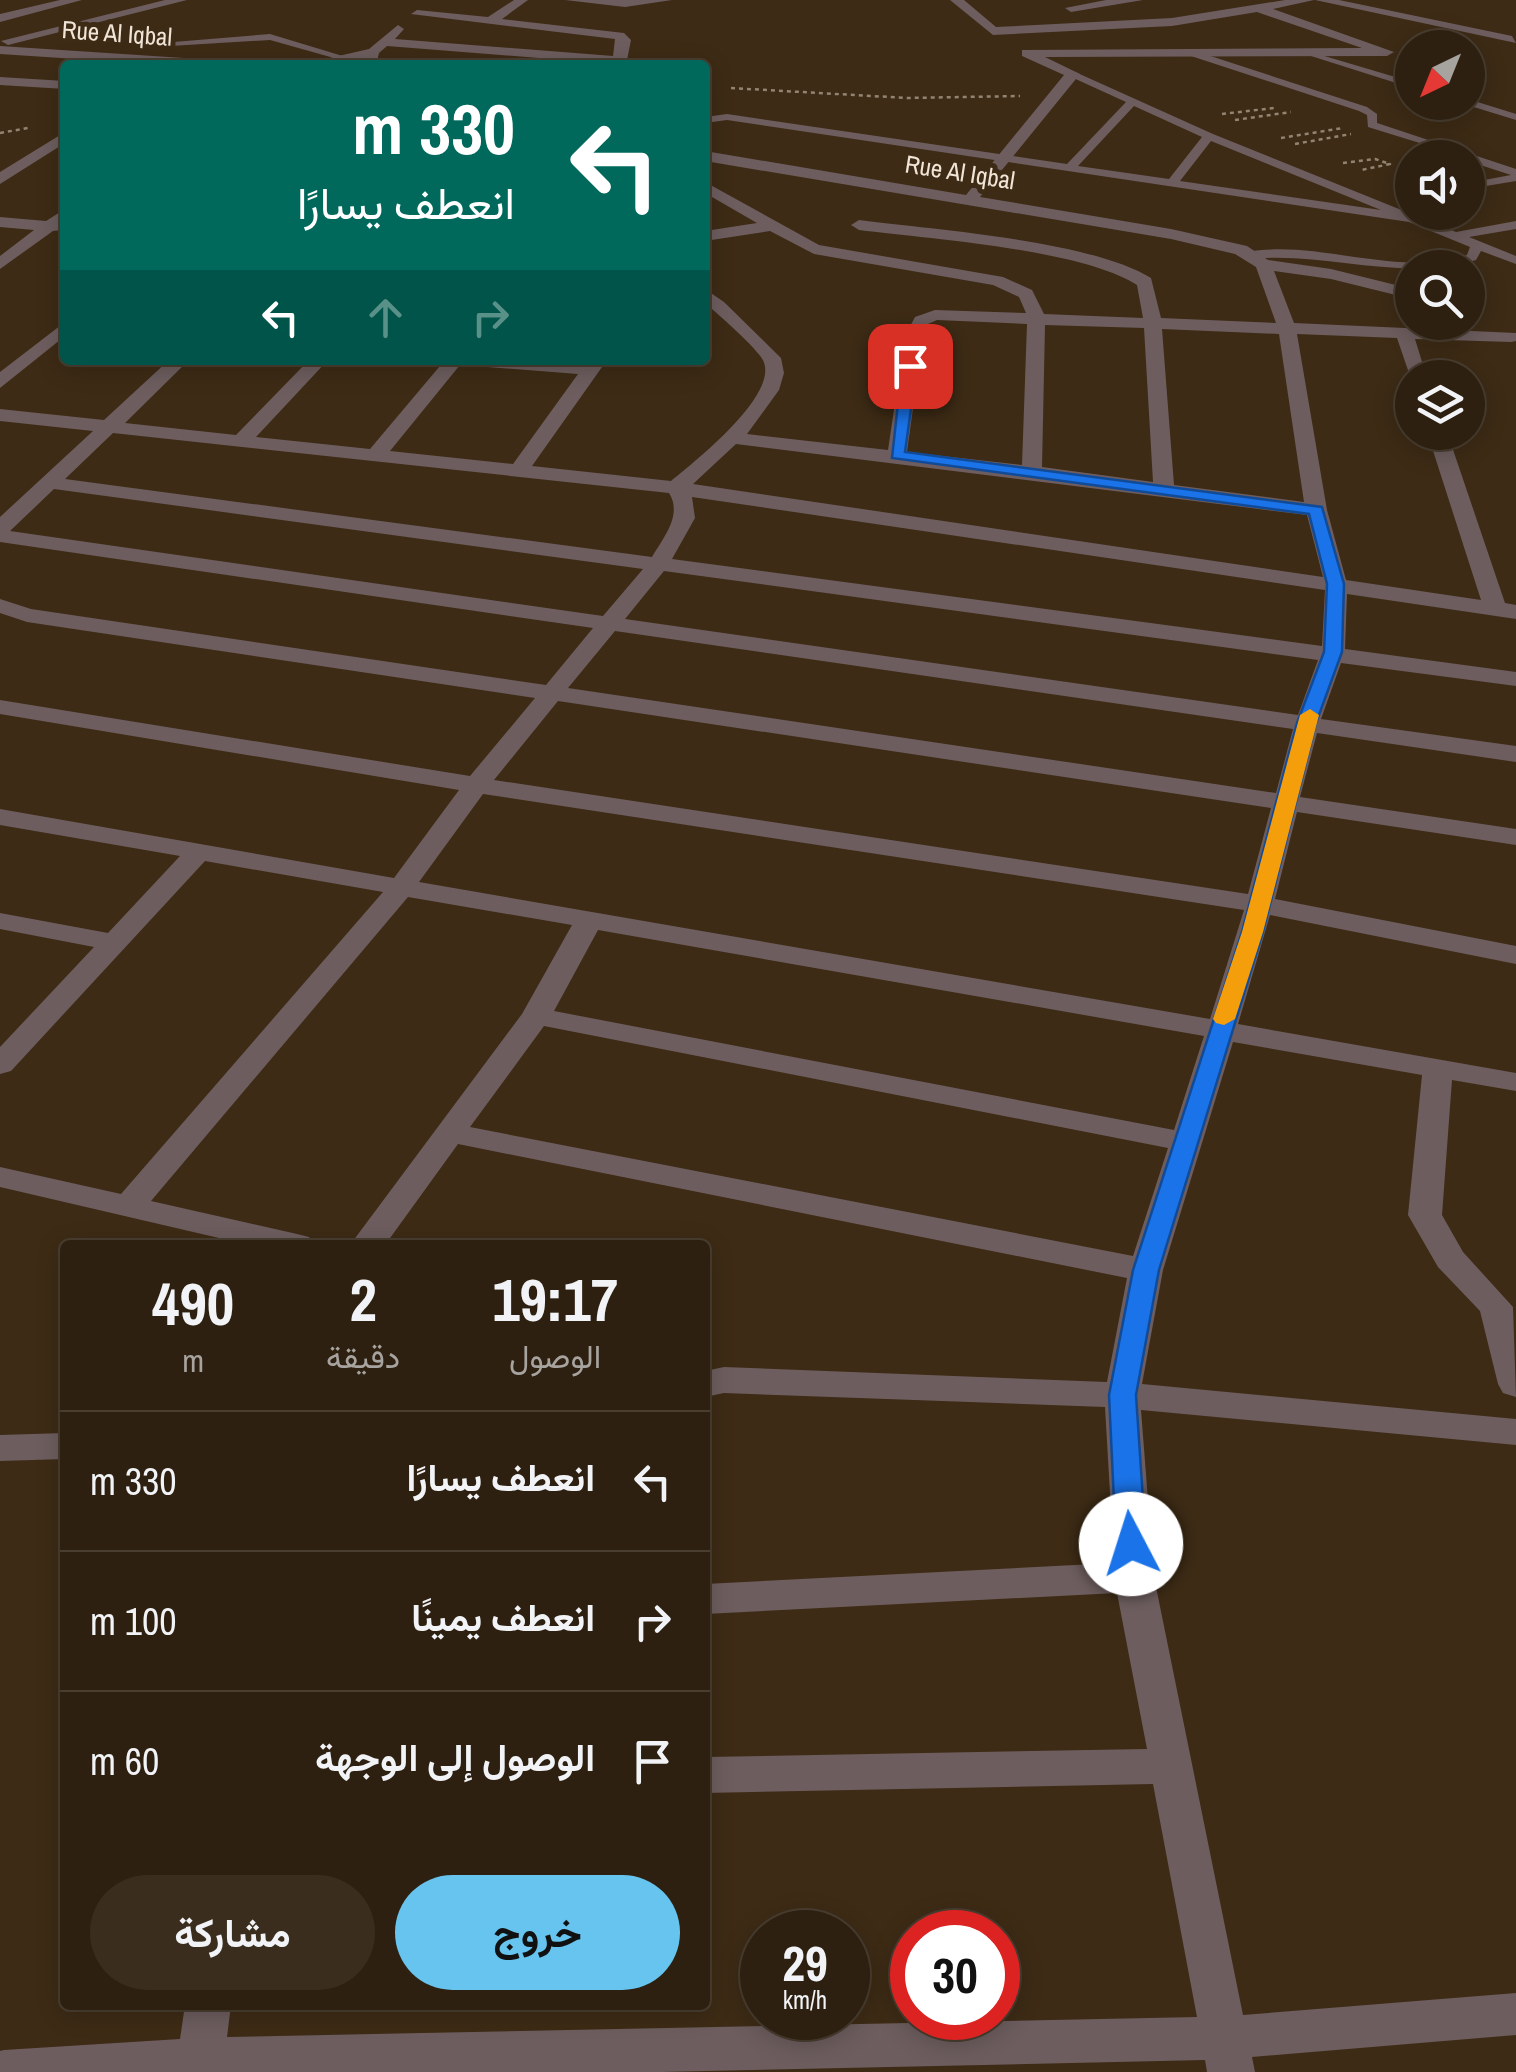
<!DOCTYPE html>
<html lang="ar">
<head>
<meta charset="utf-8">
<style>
  :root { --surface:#2e2010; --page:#3a2d1e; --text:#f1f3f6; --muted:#a7a39f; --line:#493e30; --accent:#66c4ef }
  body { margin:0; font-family:"Archivo Narrow",Vazirmatn,sans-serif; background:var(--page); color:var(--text); direction:rtl; height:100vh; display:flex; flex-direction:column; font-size:38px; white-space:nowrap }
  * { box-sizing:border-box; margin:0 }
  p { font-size:32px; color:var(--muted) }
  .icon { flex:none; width:55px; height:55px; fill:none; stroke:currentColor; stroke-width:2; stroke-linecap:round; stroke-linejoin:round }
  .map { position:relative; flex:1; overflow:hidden; direction:ltr }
  .sheet { position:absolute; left:60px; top:1240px; width:650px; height:770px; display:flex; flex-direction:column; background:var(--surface); border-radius:10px; box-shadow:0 5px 25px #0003,0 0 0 2px var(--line); direction:rtl }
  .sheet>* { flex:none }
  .guide { position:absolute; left:60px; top:60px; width:650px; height:305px; border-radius:10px; box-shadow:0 5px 25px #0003,0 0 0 2px var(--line); direction:rtl; background:#00695c; color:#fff; overflow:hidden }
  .needle { width:65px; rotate:223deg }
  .fabs { position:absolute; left:1395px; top:30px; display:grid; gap:20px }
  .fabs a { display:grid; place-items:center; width:90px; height:90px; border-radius:50%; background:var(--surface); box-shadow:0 5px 25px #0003,0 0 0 2px var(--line); font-size:50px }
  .speed { position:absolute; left:740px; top:1910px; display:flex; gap:20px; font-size:50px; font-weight:700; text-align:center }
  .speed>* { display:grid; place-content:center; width:130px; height:130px; border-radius:50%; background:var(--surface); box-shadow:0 5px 25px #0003,0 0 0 2px var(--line); line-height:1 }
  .speed small { font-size:25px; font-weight:400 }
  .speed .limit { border:15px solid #d22; background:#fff; color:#111 }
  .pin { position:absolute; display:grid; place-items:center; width:85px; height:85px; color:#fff; margin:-42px; border-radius:20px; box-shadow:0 5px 15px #0006 }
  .me { position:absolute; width:110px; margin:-55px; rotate:355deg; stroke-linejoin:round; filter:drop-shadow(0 0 8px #0008) }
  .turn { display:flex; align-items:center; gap:35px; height:210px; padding:0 30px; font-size:45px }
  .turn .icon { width:130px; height:130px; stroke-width:2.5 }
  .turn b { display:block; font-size:70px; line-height:85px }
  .lanes { display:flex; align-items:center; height:95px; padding:0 30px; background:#0003; justify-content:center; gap:50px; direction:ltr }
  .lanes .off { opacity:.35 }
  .eta { display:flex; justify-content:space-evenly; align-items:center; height:170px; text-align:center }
  .eta b { font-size:60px; font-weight:700; line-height:70px }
  .primary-button { display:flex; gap:20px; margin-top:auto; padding:20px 30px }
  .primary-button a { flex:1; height:115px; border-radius:60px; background:var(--accent); color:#111; font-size:40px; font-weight:700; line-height:115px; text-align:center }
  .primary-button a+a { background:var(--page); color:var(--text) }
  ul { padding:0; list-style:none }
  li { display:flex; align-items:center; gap:30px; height:140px; padding:0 30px; border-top:2px solid var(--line) }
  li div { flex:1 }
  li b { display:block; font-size:38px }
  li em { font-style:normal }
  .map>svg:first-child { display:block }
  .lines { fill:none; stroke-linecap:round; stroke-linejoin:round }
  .path { stroke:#938472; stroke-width:2.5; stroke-dasharray:4 4; stroke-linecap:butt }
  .lane { fill:#6d5d5e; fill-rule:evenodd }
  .street { fill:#6d5d5e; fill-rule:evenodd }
  .route { fill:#1a73e8; stroke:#114b97; stroke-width:2.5 }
  .slow { fill:#f59e0b }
  .labels { text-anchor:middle; stroke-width:10; stroke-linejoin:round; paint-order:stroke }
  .far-street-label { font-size:25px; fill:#f1e5d7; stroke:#3d2b15 }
</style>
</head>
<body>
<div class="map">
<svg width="1516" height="2072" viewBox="0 0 1516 2072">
  <rect width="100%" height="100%" fill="#3d2b15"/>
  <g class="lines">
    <path class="path" d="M731 88 907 98 1020 96
      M1222 114 1274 108
      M1235 120 1291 112
      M0 133 28 128
      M1281 138 1343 128
      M1295 144 1351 134
      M1343 163 1375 159 1390 164 1361 170"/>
    <path class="lane" d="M270 34 346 57 341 60 270 40 154 47 149 44Z
      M1195 51 1367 107 1377 114V123L1516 169V181L1468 189V183L1511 175 1468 161V158L1368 127 1367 115 1359 111 1191 56Z
      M1311 52 1412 82V88L1311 56Z
      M1073 71 1213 134 1456 232 1516 221V229L1469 237 1516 256V264L1481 251 1476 260C1402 283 1328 251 1250 259L1246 258V252C1320 239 1394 278 1467 255L1470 247 1409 222 727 120 705 123V117L727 114 1067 164 1126 102 1069 76ZM1134 106 1202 137 1169 179 1078 166ZM1211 141 1381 210 1180 181Z
      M1468 99 1516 114V120L1464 104Z"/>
    <path class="street" d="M60 0H82L0 22V14Z
      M165 0H187L8 45 1 41Z
      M514 0H528L502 19 624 33 631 40 626 65 387 46 379 53 376 65H362L365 58 327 65H299L369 49 398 25 404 29 395 39 613 56 615 39 411 14 417 10 488 17Z
      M565 0H672L625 7Z
      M950 0H964L996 27 1172 18 1285 0H1314L1273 9 1394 52 1387 56 1045 57 1080 74 980 197 1171 229 1247 246 1268 260 1331 269 1412 289V299L1331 279 1274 271 1294 323 1516 333V341L1511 342 1415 339 1427 378H1412V382L1397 338 1297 334 1327 510 1346 580 1481 600 1427 432H1447L1505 603 1516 605V619L1347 594 1345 649 1516 672V686L1341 663 1321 719 1516 746V762L1317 733 1300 797 1516 829V845L1297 812 1275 899 1516 946V964L1270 915 1238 1024 1516 1073V1091L1452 1080 1442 1215 1463 1252 1513 1307 1516 1397 1503 1393 1498 1384 1480 1311 1438 1267 1408 1215 1422 1075 1233 1042 1163 1270 1142 1384 1516 1419V1445L1141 1410 1154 1577 1243 2015 1516 1993V2035L1252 2057 1255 2072H1207L1205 2060 661 2072H0V2051L4 2050 180 2039 185 2005H231L227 2037 1197 2017 1153 1784 705 1793V1757L1147 1749 1117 1593 705 1614V1584L1114 1563 1105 1407 724 1393 705 1397V1371L724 1367 1107 1382 1127 1278 458 1144 385 1245H350L522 1014 572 925 408 897 151 1201 297 1234 309 1237 314 1245H249L0 1187V1167L121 1194 383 892 205 861 11 1071 0 1074V1047L94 947 0 929V913L108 933 180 856 0 825V809L394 878 459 790 0 714V700L470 776 535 698 27 622 0 613V599L31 609 546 685 593 628 0 542V517L93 431 0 421V409L104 420 169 360H189L125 423 236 435 309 360H328L256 437 370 449 445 360H464L390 451 513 464 578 374 474 366 465 360 586 364 589 360H607L532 466 671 481C694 462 786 390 761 357 750 342 720 316 705 303V289L724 302 781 358 784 373 779 390 747 434 888 450 905 336 915 317 935 310 1026 313 1019 297 993 285 814 254 770 231 705 241V231L757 223 705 193V182L819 245 1003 277 1032 290 1044 314 1143 318 1137 285C1081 249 929 239 859 230L851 225 859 220C935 230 1089 240 1151 278L1161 318 1276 323 1256 267 1235 254 1171 239 705 161V151L966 195 1064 75 1022 56V50L1362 48 1257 12 1172 26 993 35ZM937 320 1027 324 1022 465 907 452 923 336 928 324ZM1045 325 1144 328 1153 482 1042 467ZM1162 329 1279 334 1304 502 1174 485ZM113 433 669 493C683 515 663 538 652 557L65 479ZM736 444 1307 515 1323 577 693 484ZM54 489 643 569 603 616 10 531ZM692 497 1325 590 1322 646 672 559 695 518ZM664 571 1318 660 1298 715 625 619ZM615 631 1293 729 1276 793 568 688ZM558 701 1271 808 1248 894 494 780ZM483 794 1244 910 1210 1019 419 882ZM598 930 1204 1036 1174 1130 554 1011ZM544 1026 1168 1148 1133 1256 470 1127Z
      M1106 0H1143L1071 12 1065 8Z
      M1315 0H1339L1512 36 1516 43Z
      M0 46 230 61 237 65H168L0 54Z
      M0 77 65 81V89L0 85Z
      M65 132V143L0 184V172Z
      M65 209 63 230 53 231 0 269V256L34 230 0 227V217L46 221Z
      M65 322V336L0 388V372Z
      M65 1433V1459L0 1461V1435Z"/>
  </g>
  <path class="route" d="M910 362 917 366 905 452 1322 507 1344 584 1342 652 1316 723 1263 932 1159 1270 1136 1395 1146 1544 1141 1551 1131 1555 1121 1551 1116 1544 1109 1395 1133 1270 1242 932 1297 723 1324 652 1327 584 1309 514 892 458 902 366Z"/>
  <path class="slow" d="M1310 709 1319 715 1263 932 1235 1019 1224 1025 1216 1023 1213 1019 1242 932 1300 715Z"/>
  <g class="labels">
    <g class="far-street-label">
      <text transform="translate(117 33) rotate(4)" y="9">Rue Al Iqbal</text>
      <text transform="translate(960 172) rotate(9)" y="9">Rue Al Iqbal</text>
    </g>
  </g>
</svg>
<div class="fabs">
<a><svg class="needle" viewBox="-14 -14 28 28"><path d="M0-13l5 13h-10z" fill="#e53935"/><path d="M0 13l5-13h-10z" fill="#a7a39f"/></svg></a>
<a><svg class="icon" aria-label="sound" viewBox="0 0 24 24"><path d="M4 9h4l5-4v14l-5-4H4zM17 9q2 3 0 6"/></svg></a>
<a><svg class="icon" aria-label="search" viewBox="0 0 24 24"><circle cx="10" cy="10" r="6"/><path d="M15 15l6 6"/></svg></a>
<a><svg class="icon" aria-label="layers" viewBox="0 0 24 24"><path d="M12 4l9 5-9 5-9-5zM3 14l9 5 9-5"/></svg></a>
</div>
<div class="speed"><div>29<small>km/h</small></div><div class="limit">30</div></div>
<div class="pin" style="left:910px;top:366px;background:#d93025"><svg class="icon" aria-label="arrive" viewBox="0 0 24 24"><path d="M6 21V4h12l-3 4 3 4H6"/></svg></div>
<svg class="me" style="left:1131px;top:1544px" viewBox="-20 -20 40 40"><circle r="19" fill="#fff"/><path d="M0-13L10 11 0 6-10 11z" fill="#1a73e8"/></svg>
<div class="guide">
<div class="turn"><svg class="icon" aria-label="left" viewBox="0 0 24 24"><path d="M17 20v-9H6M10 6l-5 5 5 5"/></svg><div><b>330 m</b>انعطف يسارًا</div></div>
<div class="lanes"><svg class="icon" aria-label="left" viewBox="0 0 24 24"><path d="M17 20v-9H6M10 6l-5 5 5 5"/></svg><svg class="icon off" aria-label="ahead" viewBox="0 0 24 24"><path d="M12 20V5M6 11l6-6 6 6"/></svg><svg class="icon off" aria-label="right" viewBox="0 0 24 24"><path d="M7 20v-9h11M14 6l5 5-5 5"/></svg></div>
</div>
<section class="sheet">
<div class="eta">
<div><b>19:17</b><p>الوصول</p></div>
<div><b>2</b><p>دقيقة</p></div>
<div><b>490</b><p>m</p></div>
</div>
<ul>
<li><svg class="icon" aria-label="left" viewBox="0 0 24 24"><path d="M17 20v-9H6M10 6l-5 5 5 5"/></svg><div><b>انعطف يسارًا</b></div><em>330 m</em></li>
<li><svg class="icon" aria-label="right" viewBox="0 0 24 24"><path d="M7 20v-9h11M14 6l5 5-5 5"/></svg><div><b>انعطف يمينًا</b></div><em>100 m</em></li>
<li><svg class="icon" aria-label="arrive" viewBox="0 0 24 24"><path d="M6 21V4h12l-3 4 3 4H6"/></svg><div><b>الوصول إلى الوجهة</b></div><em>60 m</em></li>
</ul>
<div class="primary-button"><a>خروج</a><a>مشاركة</a></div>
</section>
</div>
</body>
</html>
